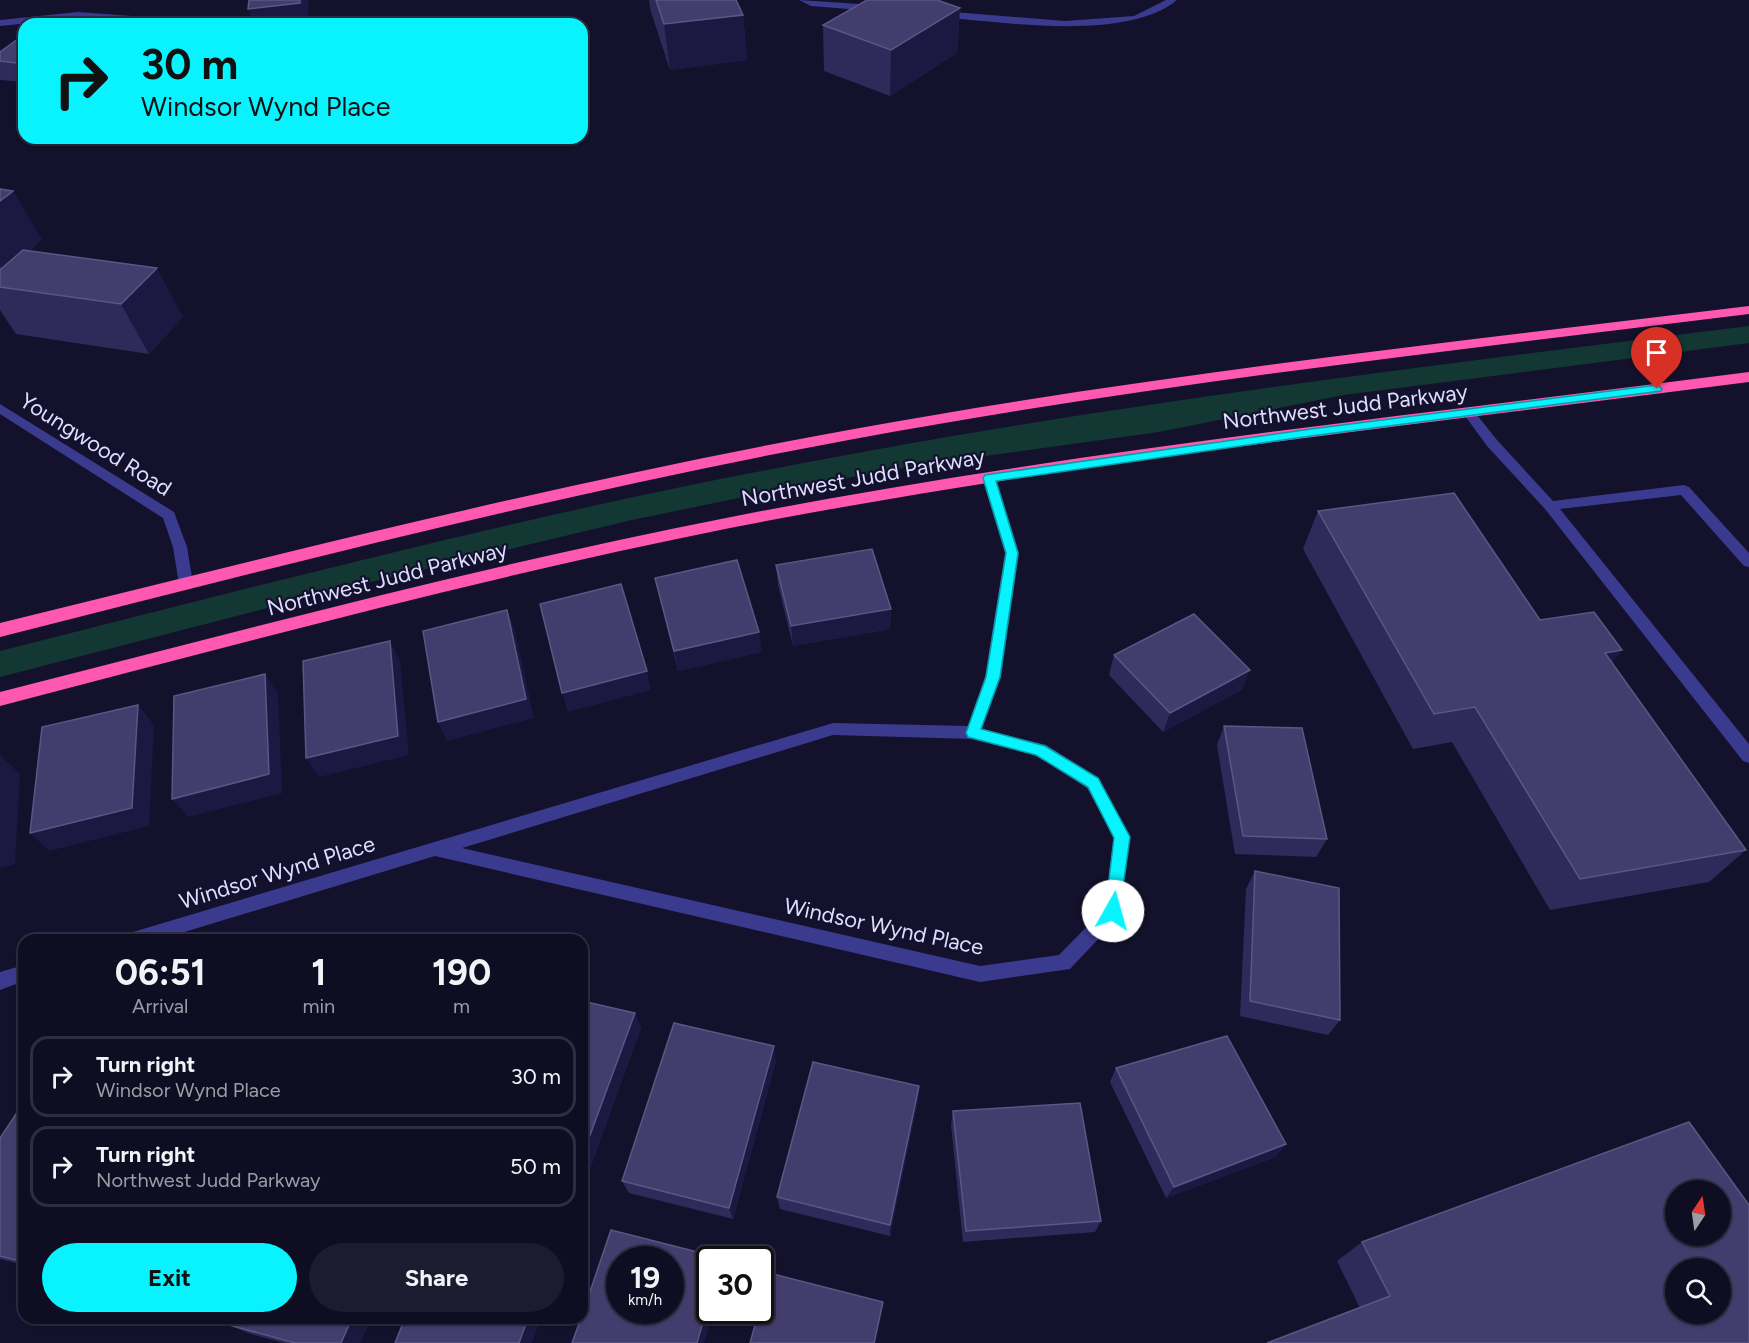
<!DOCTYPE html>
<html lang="en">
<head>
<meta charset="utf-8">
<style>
  :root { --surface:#0f0d22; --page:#1d1b2f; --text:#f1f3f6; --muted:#9b9ca5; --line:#2f2d40; --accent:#09f3ff }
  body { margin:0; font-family:Figtree,sans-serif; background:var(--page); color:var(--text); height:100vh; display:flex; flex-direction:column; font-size:22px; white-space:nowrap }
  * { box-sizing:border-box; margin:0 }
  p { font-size:20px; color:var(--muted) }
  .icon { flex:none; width:33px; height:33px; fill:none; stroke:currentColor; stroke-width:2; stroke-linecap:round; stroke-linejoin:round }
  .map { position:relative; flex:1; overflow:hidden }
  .side { position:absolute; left:18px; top:934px; width:570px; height:390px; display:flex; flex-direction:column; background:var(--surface); border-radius:18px; box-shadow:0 2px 4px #0004,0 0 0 2px var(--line) }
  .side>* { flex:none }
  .top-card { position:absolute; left:18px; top:18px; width:570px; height:126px; border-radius:18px; box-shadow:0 2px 4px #0004,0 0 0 2px var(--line); background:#09f3ff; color:#111; overflow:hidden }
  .needle { width:39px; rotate:13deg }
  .buttons { position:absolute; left:1665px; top:1180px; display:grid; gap:12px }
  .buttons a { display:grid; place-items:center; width:66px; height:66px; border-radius:50%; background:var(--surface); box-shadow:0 2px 4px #0004,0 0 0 2px var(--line); font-size:30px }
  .speed { position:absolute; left:606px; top:1246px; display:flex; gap:12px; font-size:30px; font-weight:700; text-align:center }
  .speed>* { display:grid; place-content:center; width:78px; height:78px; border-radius:50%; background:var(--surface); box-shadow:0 2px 4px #0004,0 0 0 2px var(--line); line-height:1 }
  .speed small { font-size:15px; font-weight:400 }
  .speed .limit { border:3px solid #111; border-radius:9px; background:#fff; color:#111 }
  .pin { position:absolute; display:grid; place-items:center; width:51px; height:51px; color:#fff; margin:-62px -26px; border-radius:50% 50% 50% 0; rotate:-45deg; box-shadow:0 0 6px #0007 }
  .pin .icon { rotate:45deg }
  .me { position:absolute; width:66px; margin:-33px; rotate:7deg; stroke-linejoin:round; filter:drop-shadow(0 0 4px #0008) }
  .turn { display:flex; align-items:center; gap:21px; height:126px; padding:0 24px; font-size:27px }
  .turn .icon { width:78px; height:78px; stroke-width:2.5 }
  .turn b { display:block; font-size:42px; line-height:51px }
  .eta { display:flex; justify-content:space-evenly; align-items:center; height:102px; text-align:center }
  .eta b { font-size:36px; font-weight:700; line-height:42px }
  .button { display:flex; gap:12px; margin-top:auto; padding:12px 24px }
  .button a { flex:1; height:69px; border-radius:36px; background:var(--accent); color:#111; font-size:24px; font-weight:700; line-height:69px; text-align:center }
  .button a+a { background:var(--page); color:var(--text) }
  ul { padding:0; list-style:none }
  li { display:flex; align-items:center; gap:18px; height:81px; margin:0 12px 9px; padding:0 12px; border:3px solid var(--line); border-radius:18px }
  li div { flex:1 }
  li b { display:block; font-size:22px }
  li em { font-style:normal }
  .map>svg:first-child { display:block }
  .green { fill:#133834 }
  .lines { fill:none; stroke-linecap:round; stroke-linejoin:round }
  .street { fill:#3a3b8e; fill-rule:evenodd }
  .highway { fill:#ff58b1; fill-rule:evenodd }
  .wall { fill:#302a5b }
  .shaded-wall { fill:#1d1841 }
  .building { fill:#433d6d; stroke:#5b5684; stroke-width:1.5; fill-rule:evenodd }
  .route { fill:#09f3ff; stroke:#069ea6; stroke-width:1.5 }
  .labels { text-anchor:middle; stroke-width:4.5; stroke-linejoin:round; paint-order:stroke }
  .street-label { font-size:22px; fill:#dfddff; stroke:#14112d }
</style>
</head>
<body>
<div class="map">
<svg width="1749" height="1343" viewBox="0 0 1749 1343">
  <rect width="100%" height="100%" fill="#14112d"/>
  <path class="green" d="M1749 326V343L1344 395 1159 432 913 466 773 491 632 520 337 590 0 677V651C263 585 526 515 793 465 1109 404 1429 366 1749 326Z"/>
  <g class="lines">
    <path class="street" d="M799 0 874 5 878 8 874 11 811 6Z
      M1166 0H1177C1126 42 1003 22 940 17L936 14 940 11 1065 21 1134 16Z
      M78 12 159 18 163 21 159 24 78 18 0 26V20Z
      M0 404 174 512 187 547 193 584 191 588H181L179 584 173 547 163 518 0 414Z
      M1469 409 1473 410 1497 440 1553 501 1684 485 1689 487 1749 553V567L1744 566 1681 495 1560 509 1749 744V763L1743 761 1545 509 1487 446 1463 413Z
      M989 473 996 478 1019 553 1001 677 982 729 1046 745 1099 778 1130 837 1119 917 1070 969 980 982 435 856 158 940H124L127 934 133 932 833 723 968 726 985 677 1005 553 982 478ZM833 735 973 739 1036 755 1087 788 1114 837 1105 908 1059 955 980 966 462 848Z
      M24 965V981L0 990V972Z"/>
    <path class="highway" d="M1749 306V314C1450 351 1151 384 854 439 566 492 284 565 0 637V623C284 553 567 481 854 429 1151 375 1450 342 1749 306Z
      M1749 372V382C1409 426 1067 462 730 528 485 577 242 643 0 706V692C243 630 485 565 731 517 1067 451 1409 416 1749 372Z"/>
  </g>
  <path class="wall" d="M649 0H736L743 15 747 60 670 70 650 9Z
    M960 8 957 53 890 96 824 71 823 25Z
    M24 40V82L0 80V52Z
    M0 189 42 239 29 251 183 317 149 354 16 334 0 310Z
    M1318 511 1540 620 1622 650 1612 663 1746 850 1709 882 1550 910 1452 742 1413 749 1303 549Z
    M776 565 891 609 890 629 793 646 778 585Z
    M655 578 762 652 678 671Z
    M1114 655 1243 689 1163 732 1109 675Z
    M1224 726 1327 839 1316 857 1235 854 1217 745Z
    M1255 871 1340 1020 1328 1035 1240 1016 1246 889Z
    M582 1001 635 1013 641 1028 586 1179 582 1178Z
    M776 1061 733 1219 629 1193 622 1181Z
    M1116 1068 1286 1144 1275 1157 1166 1198 1110 1082Z
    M918 1100 890 1236 780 1209 777 1197Z
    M24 1102V1265L0 1259V1138Z
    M953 1111 1101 1221 1095 1232 963 1242 951 1125Z
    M1749 1205 1360 1308 1337 1261 1362 1242Z
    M232 1318H371L360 1343H284L248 1333 229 1325Z"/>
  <path class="shaded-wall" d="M300 0H309L307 23 294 24H254L248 9Z
    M960 8 957 53 890 96 891 50Z
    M743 15 747 60 670 70 664 24Z
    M13 191 42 239 4 272 0 266V201Z
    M157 268 183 317 149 354 121 304Z
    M891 609 890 629 793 646 791 626Z
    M507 610 515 631 534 718 447 741 438 722Z
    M759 632 762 652 678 671 674 651Z
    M390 641 400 661 409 755 319 777 306 758Z
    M1622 650 1594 686 1605 653Z
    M1250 670 1243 689 1163 732 1170 713Z
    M647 671 651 690 568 712 562 693Z
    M265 674 278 694 282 793 188 817 172 799Z
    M138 705 154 725 149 826 49 851 30 833Z
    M0 755 20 774 15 864 0 868Z
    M635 1013 641 1028 586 1179 582 1173V1157Z
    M774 1046 776 1061 733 1219 729 1208Z
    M919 1086 918 1100 890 1236V1225Z
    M1286 1144 1275 1157 1166 1198 1174 1187Z
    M710 1298V1311H713L704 1343H697Z
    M883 1302 882 1311 876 1343H874Z
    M352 1318H371L360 1343H341Z
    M528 1318H541L532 1343H519Z"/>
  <path class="building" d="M249 0H300V3L248 9Z
    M656 0H736L743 15 664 24Z
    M867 0H937L960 8 891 50 823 25Z
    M237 22 241 24H231Z
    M18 39 24 40V64L0 61V52Z
    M0 189 13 191 0 201Z
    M23 250 157 268 121 304 0 287V270Z
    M1454 493 1540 620 1594 612 1622 650 1605 653 1746 850 1580 879 1475 707 1434 714 1318 511Z
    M872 549 891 609 791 626 776 565Z
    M737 560 759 632 674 651 655 578Z
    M621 584 647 671 562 693 540 604Z
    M507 610 526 699 438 722 423 631Z
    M1194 614 1250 670 1170 713 1114 655Z
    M390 641 398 736 306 758 303 661Z
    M265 674 269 774 172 799 174 696Z
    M138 705 132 808 30 833 42 727Z
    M1224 726 1302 728 1327 839 1243 836Z
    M1255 871 1339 888 1340 1020 1250 1001Z
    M582 1001 635 1013 582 1157Z
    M674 1023 774 1046 729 1208 622 1181Z
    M1227 1036 1286 1144 1174 1187 1116 1068Z
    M813 1062 919 1086 890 1225 777 1197Z
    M24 1102V1262L0 1256V1138Z
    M1080 1103 1101 1221 966 1231 953 1111Z
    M1689 1122 1749 1205V1343H1267L1390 1296 1362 1242ZM1676 1191H1720V1236H1676ZM1676 1269H1720V1314H1676Z
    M611 1230 721 1258 720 1260H710V1298L697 1343H572L581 1318H582V1315ZM620 1260H670V1311H620Z
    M769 1273 883 1302 874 1343H750L759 1311H760V1304Z
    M232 1318H352L341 1343H295L229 1325Z
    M405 1318H528L519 1343H395Z"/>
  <path class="route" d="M1657 385 1662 389 1661 391 1311 436 996 481 1018 553 1000 677 981 729 1045 746 1098 778 1130 837 1119 916 1113 919 1108 916 1105 911 1114 838 1088 787 1036 755 968 737 966 733 986 677 1006 553 983 478 985 475 1311 429Z"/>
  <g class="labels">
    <g class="street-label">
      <text transform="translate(1345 406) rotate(-7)" y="8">Northwest Judd Parkway</text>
      <text transform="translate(96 444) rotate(32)" y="8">Youngwood Road</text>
      <text transform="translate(863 477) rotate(-10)" y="8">Northwest Judd Parkway</text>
      <text transform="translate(387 578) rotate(-14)" y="8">Northwest Judd Parkway</text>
      <text transform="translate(277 872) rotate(-17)" y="8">Windsor Wynd Place</text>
      <text transform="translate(884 926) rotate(12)" y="8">Windsor Wynd Place</text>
    </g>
  </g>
</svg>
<div class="buttons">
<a><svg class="needle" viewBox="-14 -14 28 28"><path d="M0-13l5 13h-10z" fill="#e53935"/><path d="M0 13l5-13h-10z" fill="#9b9ca5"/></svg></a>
<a><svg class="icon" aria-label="search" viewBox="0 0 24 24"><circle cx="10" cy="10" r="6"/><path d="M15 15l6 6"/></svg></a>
</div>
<div class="speed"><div>19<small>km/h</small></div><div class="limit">30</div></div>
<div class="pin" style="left:1657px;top:389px;background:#d93025"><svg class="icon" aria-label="arrive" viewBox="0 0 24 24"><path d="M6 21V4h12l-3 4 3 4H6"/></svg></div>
<svg class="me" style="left:1113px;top:911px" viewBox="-20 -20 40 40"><circle r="19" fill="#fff"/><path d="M0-13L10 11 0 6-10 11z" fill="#09f3ff"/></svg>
<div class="top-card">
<div class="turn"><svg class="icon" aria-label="right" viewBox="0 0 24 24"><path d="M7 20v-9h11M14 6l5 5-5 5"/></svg><div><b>30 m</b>Windsor Wynd Place</div></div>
</div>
<section class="side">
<div class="eta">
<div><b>06:51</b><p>Arrival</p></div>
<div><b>1</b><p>min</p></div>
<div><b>190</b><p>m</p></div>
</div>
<ul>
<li><svg class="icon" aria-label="right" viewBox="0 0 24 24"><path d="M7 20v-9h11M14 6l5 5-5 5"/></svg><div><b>Turn right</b><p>Windsor Wynd Place</p></div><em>30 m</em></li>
<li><svg class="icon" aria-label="right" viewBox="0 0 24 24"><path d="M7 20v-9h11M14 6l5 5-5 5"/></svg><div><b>Turn right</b><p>Northwest Judd Parkway</p></div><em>50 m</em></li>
</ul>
<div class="button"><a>Exit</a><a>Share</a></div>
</section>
</div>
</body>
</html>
